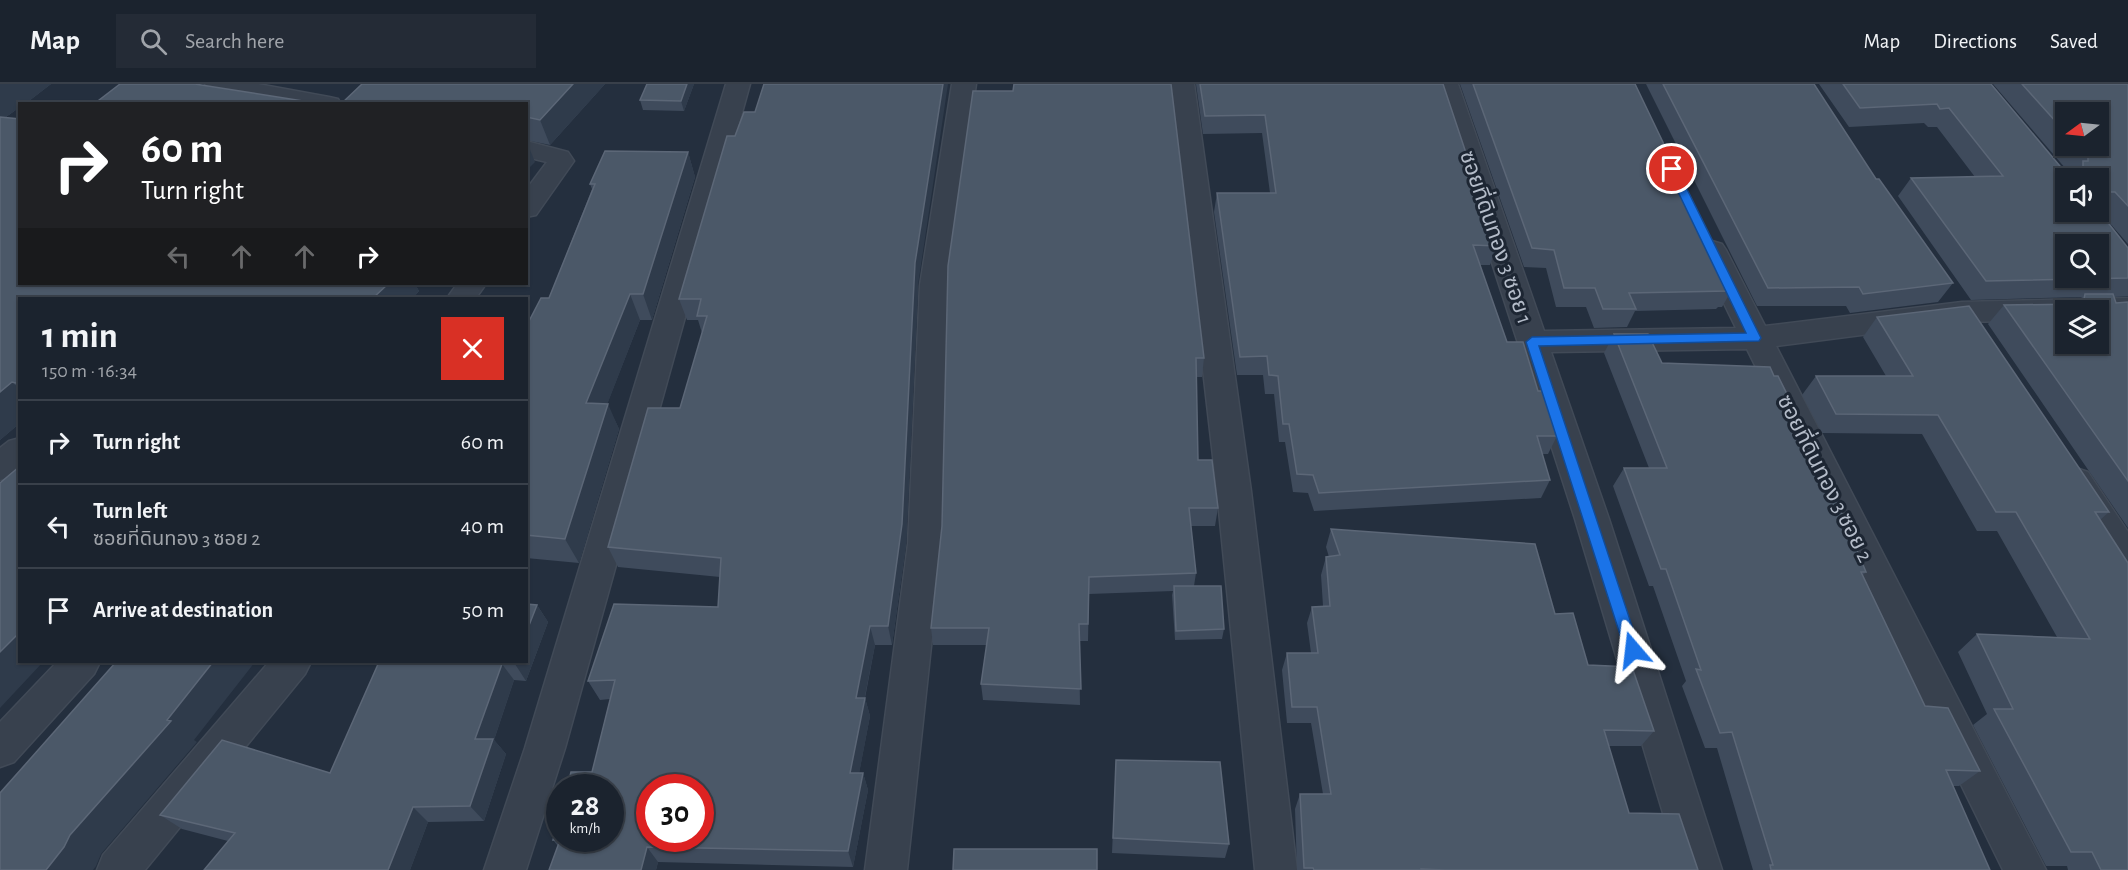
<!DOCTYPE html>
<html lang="en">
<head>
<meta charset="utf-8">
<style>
  :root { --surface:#1b232e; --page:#242b36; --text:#f1f3f6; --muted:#a0a4aa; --line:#39404a }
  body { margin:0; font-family:"Alegreya Sans","Noto Sans Thai",sans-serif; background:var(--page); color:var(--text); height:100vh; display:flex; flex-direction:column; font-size:22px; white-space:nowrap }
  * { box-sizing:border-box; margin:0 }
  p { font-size:20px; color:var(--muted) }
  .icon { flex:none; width:33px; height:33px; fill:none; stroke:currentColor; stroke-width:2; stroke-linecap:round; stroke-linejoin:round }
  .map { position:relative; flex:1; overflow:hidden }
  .drawer { position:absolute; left:18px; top:213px; width:510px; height:366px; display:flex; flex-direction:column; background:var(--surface); border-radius:0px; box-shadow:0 2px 4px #0004,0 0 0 2px var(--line) }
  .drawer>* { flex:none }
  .top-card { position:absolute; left:18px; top:18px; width:510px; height:183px; border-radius:0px; box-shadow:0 2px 4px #0004,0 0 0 2px var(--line); background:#202124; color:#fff; overflow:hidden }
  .needle { width:39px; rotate:255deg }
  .fabs { position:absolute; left:2055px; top:18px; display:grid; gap:12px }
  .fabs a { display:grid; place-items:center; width:54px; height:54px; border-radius:0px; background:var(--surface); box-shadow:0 2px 4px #0004,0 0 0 2px var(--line); font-size:30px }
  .speed { position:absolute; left:546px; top:690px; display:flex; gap:12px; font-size:30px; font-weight:700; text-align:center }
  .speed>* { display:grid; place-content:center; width:78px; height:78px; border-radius:50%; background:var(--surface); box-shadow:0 2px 4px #0004,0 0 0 2px var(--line); line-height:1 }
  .speed small { font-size:15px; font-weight:400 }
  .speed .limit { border:9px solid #d22; background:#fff; color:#111 }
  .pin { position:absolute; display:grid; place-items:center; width:51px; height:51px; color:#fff; margin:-26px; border:3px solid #fff; border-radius:50%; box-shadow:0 2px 6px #0007 }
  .me { position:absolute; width:66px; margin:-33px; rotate:343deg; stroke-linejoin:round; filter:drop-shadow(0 0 4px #0008) }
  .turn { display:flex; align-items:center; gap:21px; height:126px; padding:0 24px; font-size:27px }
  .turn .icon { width:78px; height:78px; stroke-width:2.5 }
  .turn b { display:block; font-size:42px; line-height:51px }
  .lanes { display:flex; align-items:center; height:57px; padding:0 24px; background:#0003; justify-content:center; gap:30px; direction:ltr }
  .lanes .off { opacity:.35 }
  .round { display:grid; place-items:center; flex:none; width:63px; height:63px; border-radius:0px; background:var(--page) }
  .headline { display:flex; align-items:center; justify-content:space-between; height:102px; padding:0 24px }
  h1 { font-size:36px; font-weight:700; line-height:45px }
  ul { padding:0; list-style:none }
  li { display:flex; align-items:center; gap:18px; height:84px; padding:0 24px; border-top:2px solid var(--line) }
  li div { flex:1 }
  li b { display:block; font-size:22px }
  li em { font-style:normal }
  header { display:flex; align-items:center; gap:36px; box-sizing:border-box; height:84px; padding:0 30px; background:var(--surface); border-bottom:2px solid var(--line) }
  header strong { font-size:28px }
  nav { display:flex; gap:33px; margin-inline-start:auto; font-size:21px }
  .search { width:420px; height:54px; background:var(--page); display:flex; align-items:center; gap:15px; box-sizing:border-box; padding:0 21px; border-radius:0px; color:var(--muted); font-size:22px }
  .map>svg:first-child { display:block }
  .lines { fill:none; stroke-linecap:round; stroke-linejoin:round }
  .street-casing { stroke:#414a57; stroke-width:3 }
  .street { fill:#38414e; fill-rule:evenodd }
  .wall { fill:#3f4b5c; fill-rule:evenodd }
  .shaded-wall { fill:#2f3b4b }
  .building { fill:#4b5868; stroke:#5c6777; stroke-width:1.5; fill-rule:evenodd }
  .route { fill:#1a73e8; stroke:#114b97; stroke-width:1.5 }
  .labels { text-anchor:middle; stroke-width:6; stroke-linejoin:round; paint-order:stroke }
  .street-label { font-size:22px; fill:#b4bcc9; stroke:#1d2633 }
</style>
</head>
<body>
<header>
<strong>Map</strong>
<div class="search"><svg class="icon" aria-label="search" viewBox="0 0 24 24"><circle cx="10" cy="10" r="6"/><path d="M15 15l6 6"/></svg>Search here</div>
<nav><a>Map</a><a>Directions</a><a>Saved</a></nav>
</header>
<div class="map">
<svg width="2128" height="786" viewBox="0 0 2128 786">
  <rect width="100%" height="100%" fill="#242f3e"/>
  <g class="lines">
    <defs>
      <path id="street" d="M205 0H258L329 13 338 15 341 20H285L217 7 209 5Z
        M726 0H750L565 664 526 786H484L525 664Z
        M952 0H976L948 201 942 460 907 786H865L908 460 920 201Z
        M1170 0H1194L1251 407 1297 786H1255L1217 407Z
        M1434 0H1458L1544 247 1736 244 1698 166 1702 160 1712 157 1722 160 1726 166 1765 242 1962 218 2128 214V234L2098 235V226H2066V236L1962 238 1776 262 2046 786H2003L1747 265 1551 268 1609 435 1722 786H1680L1575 435Z
        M526 57 568 68 574 77 536 131 526 133V106L547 78 526 73Z
        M457 200H486L476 214H447Z
        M20 354V385L12 392 0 396V364L9 357Z
        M2076 384 2088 388 2128 448V490L2116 486 2059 397 2064 388Z
        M57 578H100L94 590 14 678 0 683V638Z
        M269 578H311L305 590 145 786H97L103 771Z"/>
    </defs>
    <use href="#street" class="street-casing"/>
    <use href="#street" class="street"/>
  </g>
  <path class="wall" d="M0 0H51L25 20H20V23L6 33 20 200H415L419 207 413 214H20V339L0 356Z
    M362 0H605L550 61 526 56V20Z
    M694 0 684 27 643 26 640 16Z
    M1196 0H1443L1497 162 1490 181H1480L1507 258 1538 307 1557 352 1548 370H1542L1550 396 1541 414 1314 427 1308 409 1293 408 1285 358H1279L1274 310H1265L1263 291H1237L1214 128 1217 109H1270L1262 49 1203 50Z
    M1460 0H1635L1733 204 1722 223H1718L1716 225 1635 227 1627 243 1594 244 1586 223H1556L1546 184 1524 183Z
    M1646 0H1814L1876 95 1953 199 1938 218 1850 229 1846 222H1757Z
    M1819 0H1991L2070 94 2072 92 1993 0H2128V160L2101 129 2128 164V212L2114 213 2116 219 2128 218V444L1988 240 2004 221 2076 220 2082 213 1971 216 1898 112 1911 94 1975 93 1937 43H1928L1924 39 1849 43ZM2066 28 2098 62H2066ZM2066 94H2098V128Z
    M755 28 918 201 906 460 892 561H875L865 614 870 632 859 689H863L868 706 853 783 658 778 656 786H549L558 762 553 756 592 688 610 615 600 616 588 597 718 523 720 493 618 483 608 463 680 324 702 249 698 236H687L679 215 735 52Z
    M688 68 695 93 652 236H640L607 320 619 345 579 479 526 474V243L549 214 592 105 590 100Z
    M948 182 1204 274 1202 293H1196L1198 376 1218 424 1215 442H1191L1196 489 1194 502 1224 545 1222 555 1175 556 1172 511 1173 507 1089 510 1088 557H1079L1080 621 983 616 981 600 987 561H933L931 544 942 442Z
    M1877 233 2109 428 2100 436 2128 786H2068L2067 782H2046L1973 641 1987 630 1958 568 1977 550 2057 553 1997 447H1977L1922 350 1822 349 1802 311 1816 292H1886L1863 253Z
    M1614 250 1662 279 1774 292 1797 330 1794 334 1866 488 1863 491 1925 622 1980 687 1959 702H1952L1990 786H1753L1717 664H1705L1682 602 1686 597 1653 502H1649L1613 402 1624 384H1649L1604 269Z
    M1331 445 1555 530 1588 581 1654 647 1641 662H1609L1629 729 1698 786H1297L1295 725 1300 710H1323L1311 639H1287L1282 586 1287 569H1311L1307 539 1312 523 1323 522 1321 491 1326 473H1329L1326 463Z
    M537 521 548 538 526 597 514 596 494 656 506 670 484 737 428 738 410 786H204L228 757 182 745 160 731 330 689Z
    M1116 676 1229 760 1225 774 1112 769Z"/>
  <path class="shaded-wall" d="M0 0H51L25 20H20V23L0 37Z
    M573 0H605L550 61 540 36Z
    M687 0H694L684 27 681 17Z
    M943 0H948L918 201 906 460 892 561 888 542 915 179Z
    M526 56 535 78 526 87Z
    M688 68 695 93 652 236 643 210Z
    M388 200H415L419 207 413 214H373Z
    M630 210 640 236 598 344 586 319Z
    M12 298 20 305V339L0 356V308Z
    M608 320 619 345 579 479 565 455Z
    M537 521 548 538 526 597 515 580 516 578H526V549Z
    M870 542 875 561 861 632 856 614Z
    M20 548V578H43L0 624V568Z
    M213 578H255L194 656 197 658 101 770 96 782 93 786H46L70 751 167 636Z
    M502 580 514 596 494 656 506 670 484 737 470 722 475 655Z
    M865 614 870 632 856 706 850 689Z
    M863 689 868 706 853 783 848 767Z
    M413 723 428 738 410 786H388Z
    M647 763 658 778 656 786H641Z"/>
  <path class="building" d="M120 0H195L322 20H94Z
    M362 0H573L540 36 526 33V20H341Z
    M647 0H687L681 17 640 16Z
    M764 0H943L915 179 902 440 888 542H870L856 614H865L850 689H863L848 767 647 763 641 786H549L560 756H553L560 731V754H610V704H567L571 688H592L615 596 588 597 614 520 718 523 721 474 608 463 648 324H680L707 232H697L701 215H679L727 52H735L744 28H755ZM650 704H700V754H650Z
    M1014 0H1171L1204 274H1196L1198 376H1212L1218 424H1189L1196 489 1089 493 1088 540H1079L1081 605 981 600 989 544H931L942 442 948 182 973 7H1013Z
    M1200 0H1443L1497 162 1473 161 1507 258H1523L1538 307H1543L1557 352H1537L1550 396 1319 409 1313 391 1297 390 1289 340H1283L1278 292 1269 291 1267 272 1240 273 1217 109H1276L1265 31 1205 32Z
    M1473 0H1635L1733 204H1726L1727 207 1629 209 1636 225H1603L1595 204H1564L1554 166 1532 164Z
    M1663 0H1814L1876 95H1879L1953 199 1863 210 1859 203 1768 204Z
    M1843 0H1991L2070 94H2066V128H2098V126L2128 164V194L1986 197 1911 94 2003 92 1949 24 1940 25 1937 20 1860 24ZM2066 160H2098V194H2066Z
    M2022 0H2128V122L2115 108H2098V94H2083V77H2088V74L2077 62H2098V28H2066V49Z
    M0 33 20 35V200H388L373 214H20V300L12 298 0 308Z
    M605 67 688 68 643 210H630L586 319 608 320 565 455 526 451V243L541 214H549L595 100H590Z
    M2085 210H2113L2116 219 2128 218V397L2004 221 2083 220ZM2066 226H2098V260H2066Z
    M1969 222 2109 428H2095L2128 479V786H2101L2092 768H2071L1994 625H2013L1977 550 2090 555 2016 428H1996L1938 331 1836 330 1816 292H1913L1877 233Z
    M1614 250H1648L1662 279 1770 283 1774 292H1778L1797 330H1792L1838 420 1866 488H1861L1925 622 1948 624 1980 687 1946 686 1990 786H1771L1770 781H1773L1732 648 1720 649 1696 585 1701 586 1666 485H1661L1624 384H1667Z
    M20 382V548L0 568V399Z
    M1331 445 1535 460 1555 530 1573 529 1588 581 1632 583 1654 647 1604 646 1629 729 1679 730 1698 786H1445L1421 785V786H1314L1313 784H1304L1300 710H1331L1317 623H1292L1287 569H1318L1312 523 1330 522 1326 473 1340 471Z
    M1174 502H1221L1224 545 1176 547Z
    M526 520 537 521 526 549Z
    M116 578H213L167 636 171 637 70 751 64 763 46 786H0V709Z
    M379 578H516L515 580H502L475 655H493L470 722 413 723 388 786H204L235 749 160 731 222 656 330 689Z
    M1116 676 1220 678 1229 760 1113 754Z
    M954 765H1097V786H953Z"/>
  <path class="route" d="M1668 82 1677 85 1761 254 1759 257 1539 262 1640 566 1633 573 1625 566 1526 258 1532 253 1746 249 1667 85Z"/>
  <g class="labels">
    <g class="street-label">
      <text transform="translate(1497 153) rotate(71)" y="8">ซอยที่ดินทอง 3 ซอย 1</text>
      <text transform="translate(1826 394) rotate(63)" y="8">ซอยที่ดินทอง 3 ซอย 2</text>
    </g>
  </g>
</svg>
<div class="fabs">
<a><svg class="needle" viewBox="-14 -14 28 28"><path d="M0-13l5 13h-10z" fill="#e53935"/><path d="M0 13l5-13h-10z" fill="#a0a4aa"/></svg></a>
<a><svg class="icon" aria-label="sound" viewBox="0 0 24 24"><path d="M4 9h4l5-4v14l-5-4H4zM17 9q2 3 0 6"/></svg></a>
<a><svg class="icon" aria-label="search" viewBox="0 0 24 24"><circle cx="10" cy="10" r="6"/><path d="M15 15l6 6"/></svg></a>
<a><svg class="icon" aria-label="layers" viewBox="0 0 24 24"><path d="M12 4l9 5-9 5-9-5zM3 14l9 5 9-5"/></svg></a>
</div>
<div class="speed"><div>28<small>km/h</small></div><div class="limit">30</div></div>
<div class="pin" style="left:1672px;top:85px;background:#d93025"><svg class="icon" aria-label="arrive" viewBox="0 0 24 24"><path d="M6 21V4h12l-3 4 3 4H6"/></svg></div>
<svg class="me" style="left:1633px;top:566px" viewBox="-20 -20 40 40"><path d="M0-17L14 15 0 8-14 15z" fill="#1a73e8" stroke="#fff" stroke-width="4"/></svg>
<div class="top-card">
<div class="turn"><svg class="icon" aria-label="right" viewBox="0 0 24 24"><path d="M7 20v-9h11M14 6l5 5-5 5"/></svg><div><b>60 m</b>Turn right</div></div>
<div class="lanes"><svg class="icon off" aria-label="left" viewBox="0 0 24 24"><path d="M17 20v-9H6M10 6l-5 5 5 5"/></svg><svg class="icon off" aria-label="ahead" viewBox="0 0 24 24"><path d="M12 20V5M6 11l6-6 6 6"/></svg><svg class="icon off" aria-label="ahead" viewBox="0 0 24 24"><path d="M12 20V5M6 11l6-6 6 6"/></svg><svg class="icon" aria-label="right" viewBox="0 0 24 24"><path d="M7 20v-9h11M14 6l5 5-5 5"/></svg></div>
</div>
<section class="drawer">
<div class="headline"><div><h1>1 min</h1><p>150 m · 16:34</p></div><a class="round" style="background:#d93025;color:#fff"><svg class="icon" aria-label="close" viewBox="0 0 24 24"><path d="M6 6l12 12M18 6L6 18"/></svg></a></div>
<ul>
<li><svg class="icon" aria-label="right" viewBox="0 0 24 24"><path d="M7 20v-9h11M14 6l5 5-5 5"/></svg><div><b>Turn right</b></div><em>60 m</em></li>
<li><svg class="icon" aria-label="left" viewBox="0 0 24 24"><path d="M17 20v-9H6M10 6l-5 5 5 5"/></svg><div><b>Turn left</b><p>ซอยที่ดินทอง 3 ซอย 2</p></div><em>40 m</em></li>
<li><svg class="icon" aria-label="arrive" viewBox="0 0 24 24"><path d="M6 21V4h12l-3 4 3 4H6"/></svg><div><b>Arrive at destination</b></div><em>50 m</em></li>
</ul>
</section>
</div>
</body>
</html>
